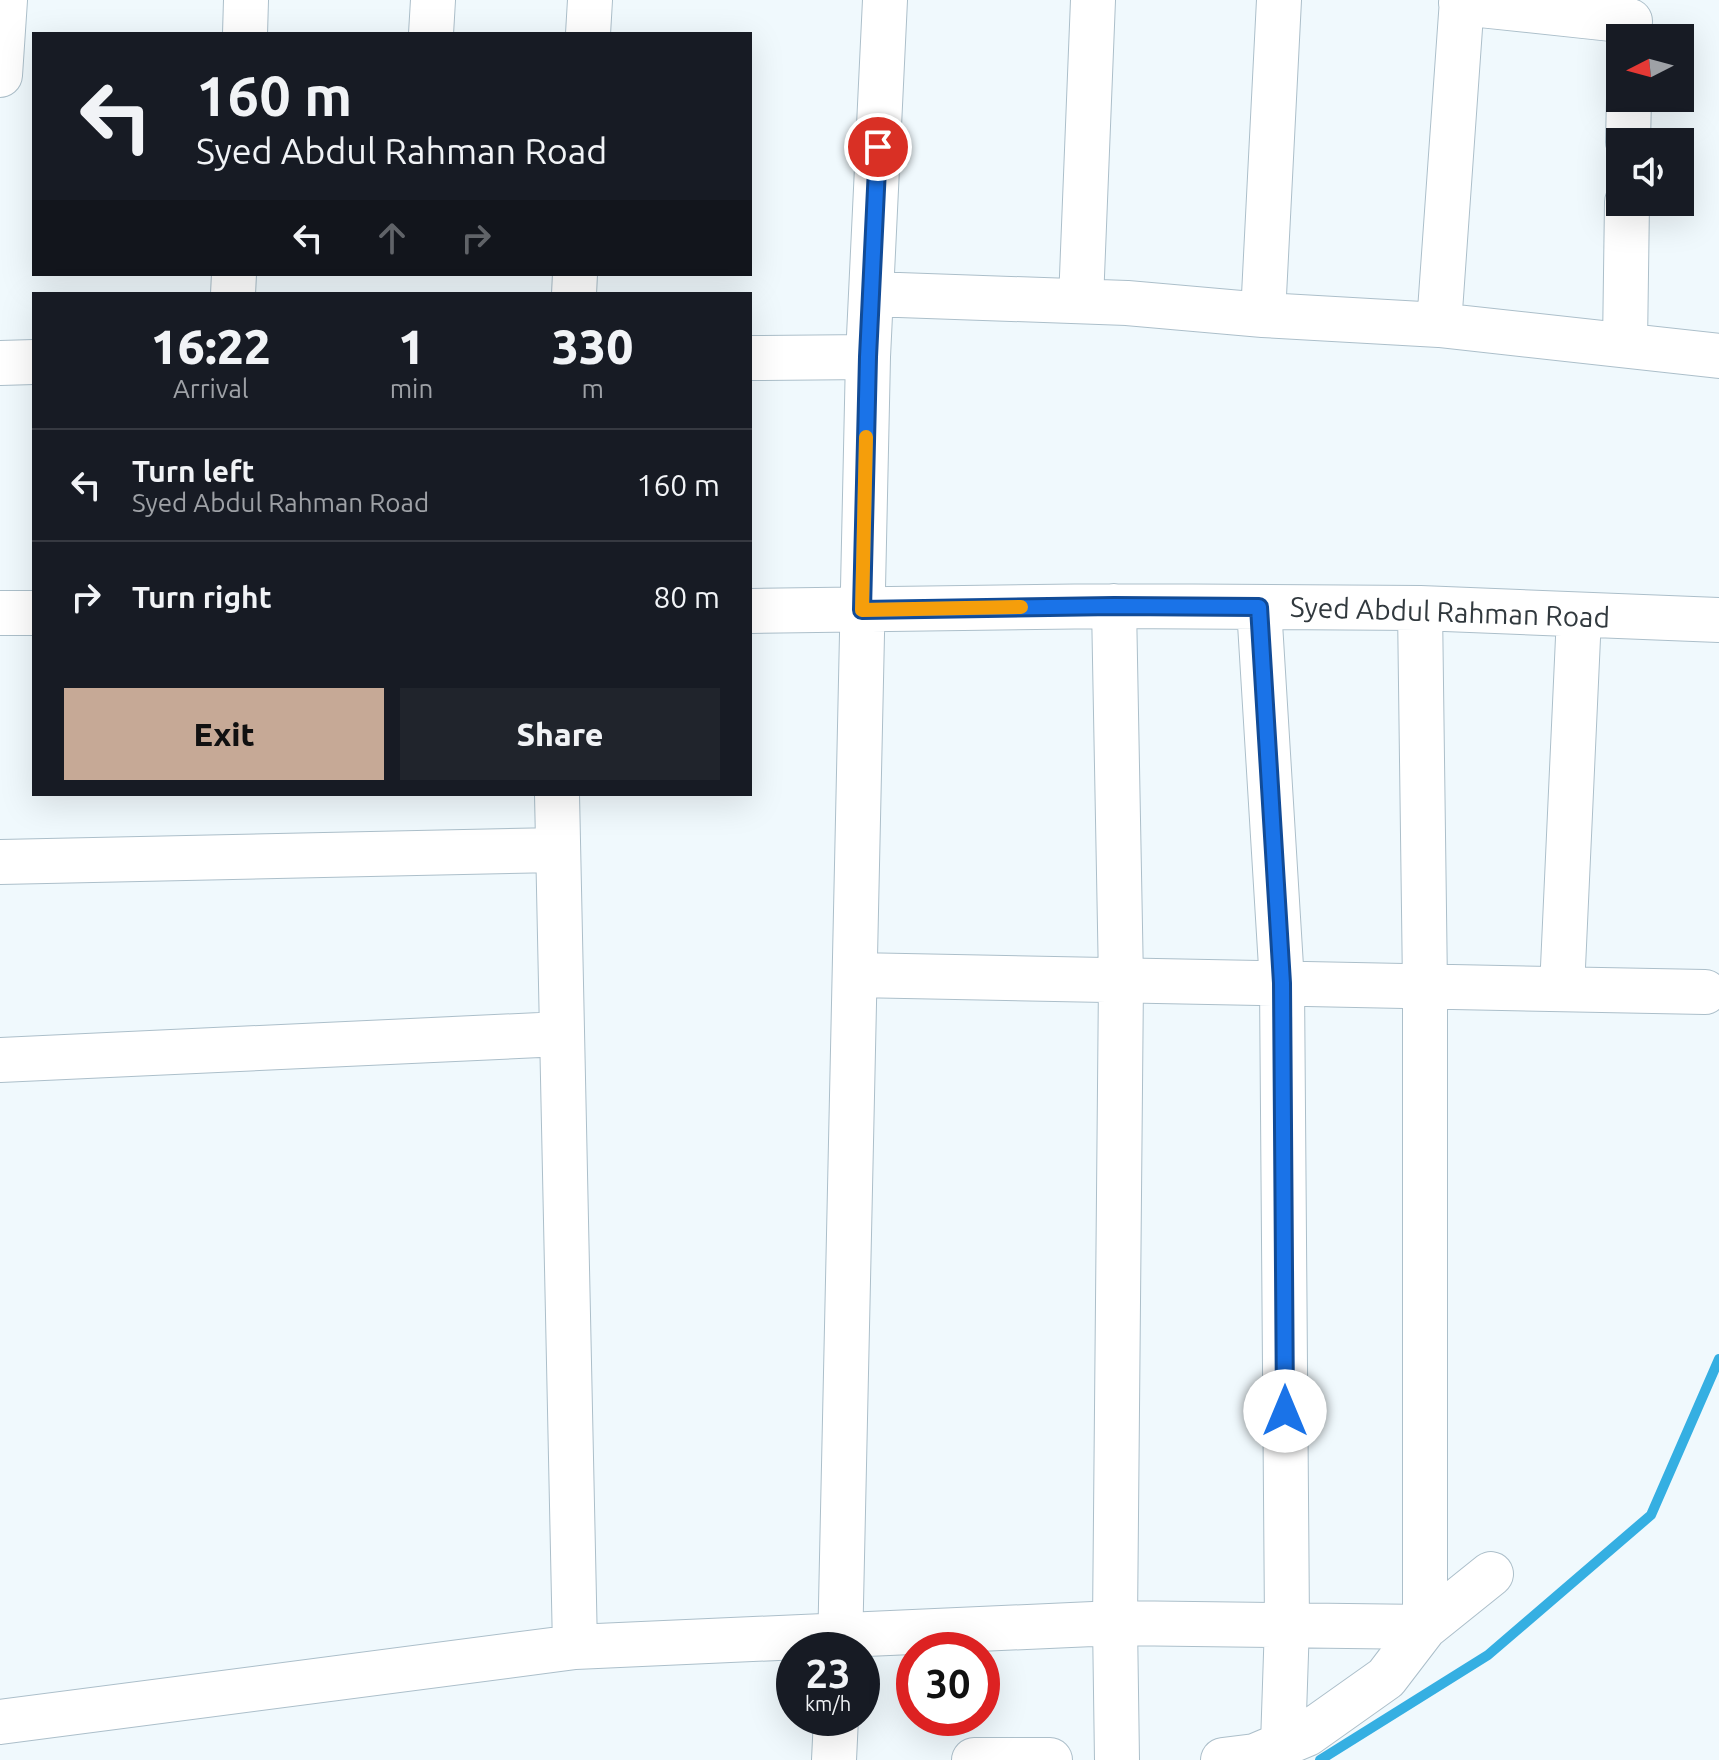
<!DOCTYPE html>
<html lang="en">
<head>
<meta charset="utf-8">
<style>
  :root { --surface:#171b24; --page:#20242c; --text:#f1f3f6; --muted:#9ea1a6; --line:#363941; --accent:#c6a996 }
  body { margin:0; font-family:Ubuntu,sans-serif; background:var(--page); color:var(--text); height:100vh; display:flex; flex-direction:column; font-size:30px; white-space:nowrap }
  * { box-sizing:border-box; margin:0 }
  p { font-size:26px; color:var(--muted) }
  .icon { flex:none; width:44px; height:44px; fill:none; stroke:currentColor; stroke-width:2; stroke-linecap:round; stroke-linejoin:round }
  .map { position:relative; flex:1; overflow:hidden }
  .panel { position:absolute; left:32px; top:292px; width:720px; height:504px; display:flex; flex-direction:column; background:var(--surface); border-radius:0px; box-shadow:0 8px 32px #0002 }
  .panel>* { flex:none }
  .banner { position:absolute; left:32px; top:32px; width:720px; height:244px; border-radius:0px; box-shadow:0 8px 32px #0002; background:#171b24; color:var(--text); overflow:hidden }
  .needle { width:52px; rotate:264deg }
  .fabs { position:absolute; left:1606px; top:24px; display:grid; gap:16px }
  .fabs a { display:grid; place-items:center; width:88px; height:88px; border-radius:0px; background:var(--surface); box-shadow:0 8px 32px #0002; font-size:40px }
  .speed { position:absolute; left:776px; top:1632px; display:flex; gap:16px; font-size:40px; font-weight:700; text-align:center }
  .speed>* { display:grid; place-content:center; width:104px; height:104px; border-radius:50%; background:var(--surface); box-shadow:0 8px 32px #0002; line-height:1 }
  .speed small { font-size:20px; font-weight:400 }
  .speed .limit { border:12px solid #d22; background:#fff; color:#111 }
  .pin { position:absolute; display:grid; place-items:center; width:68px; height:68px; color:#fff; margin:-34px; border:4px solid #fff; border-radius:50%; box-shadow:0 2px 8px #0007 }
  .me { position:absolute; width:88px; margin:-44px; rotate:0deg; stroke-linejoin:round; filter:drop-shadow(0 0 6px #0008) }
  .turn { display:flex; align-items:center; gap:28px; height:168px; padding:0 32px; font-size:36px }
  .turn .icon { width:104px; height:104px; stroke-width:2.5 }
  .turn b { display:block; font-size:56px; line-height:68px }
  .lanes { display:flex; align-items:center; height:76px; padding:0 32px; background:#0003; justify-content:center; gap:40px; direction:ltr }
  .lanes .off { opacity:.35 }
  .eta { display:flex; justify-content:space-evenly; align-items:center; height:136px; text-align:center }
  .eta b { font-size:48px; font-weight:800; line-height:56px }
  .action { display:flex; gap:16px; margin-top:auto; padding:16px 32px }
  .action a { flex:1; height:92px; border-radius:0px; background:var(--accent); color:#111; font-size:32px; font-weight:800; line-height:92px; text-align:center }
  .action a+a { background:var(--page); color:var(--text) }
  ul { padding:0; list-style:none }
  li { display:flex; align-items:center; gap:24px; height:112px; padding:0 32px; border-top:2px solid var(--line) }
  li div { flex:1 }
  li b { display:block; font-size:30px }
  li em { font-style:normal }
  .map>svg:first-child { display:block }
  .lines { fill:none; stroke-linecap:round; stroke-linejoin:round }
  .stream { stroke:#35afe2; stroke-width:10 }
  .minor-casing { stroke:#acbfca; stroke-width:46 }
  .minor { stroke:#fff; stroke-width:44 }
  .route-casing { stroke:#114b97; stroke-width:20 }
  .route { stroke:#1a73e8; stroke-width:14 }
  .slow { stroke:#f59e0b; stroke-width:14 }
  .labels { text-anchor:middle; stroke-width:6; stroke-linejoin:round; paint-order:stroke }
  .street-label { font-size:28px; fill:#31393e; stroke:#fff }
</style>
</head>
<body>
<div class="map">
<svg width="1719" height="1760" viewBox="0 0 1719 1760">
  <rect width="100%" height="100%" fill="#f0f9fd"/>
  <g class="lines">
    <path class="stream" d="M1320 1760 1488 1655 1651 1515 1719 1359"/>
    <defs>
      <path id="minor" d="M1461 3 1630 21 1629 38
        M245 34 246 0
        M431 34 433 0
        M588 34 590 0
        M0 75 5 0
        M1628 142 1629 98
        M233 294 234 274
        M574 294 575 274
        M871 294 1127 303 1263 315 1439 325 1719 356
        M1081 301 1093 0
        M1263 315 1279 0
        M1439 325 1462 0
        M1625 345 1627 202
        M750 358 868 357
        M0 363 34 362
        M1114 606 1121 980 1115 1623 1117 1760
        M1259 607 1282 983 1287 1624 1283 1744
        M750 611 1114 606 1420 608 1719 620
        M0 613H34
        M557 794 575 1647
        M0 862 557 850
        M855 975 1705 992
        M1562 989 1579 616
        M0 1060 561 1034
        M840 1650 868 357 885 0
        M0 1722 575 1647 1115 1623 1425 1627V986L1420 608
        M834 1760 836 1718
        M974 1760H1050
        M1223 1760 1255 1756 1307 1734 1386 1678 1425 1627 1491 1574"/>
    </defs>
    <use href="#minor" class="minor-casing"/>
    <use href="#minor" class="minor"/>
  </g>
  <g class="lines">
    <defs>
      <path id="route" d="M878 147 868 357 862 610 1114 606 1259 607 1282 983 1285 1411"/>
    </defs>
    <use href="#route" class="route-casing"/>
    <use href="#route" class="route"/>
    <path class="slow" d="M866 437 862 610 1021 607"/>
  </g>
  <g class="labels">
    <g class="street-label">
      <text transform="translate(1450 612) rotate(2)" y="10">Syed Abdul Rahman Road</text>
    </g>
  </g>
</svg>
<div class="fabs">
<a><svg class="needle" viewBox="-14 -14 28 28"><path d="M0-13l5 13h-10z" fill="#e53935"/><path d="M0 13l5-13h-10z" fill="#9ea1a6"/></svg></a>
<a><svg class="icon" aria-label="sound" viewBox="0 0 24 24"><path d="M4 9h4l5-4v14l-5-4H4zM17 9q2 3 0 6"/></svg></a>
</div>
<div class="speed"><div>23<small>km/h</small></div><div class="limit">30</div></div>
<div class="pin" style="left:878px;top:147px;background:#d93025"><svg class="icon" aria-label="arrive" viewBox="0 0 24 24"><path d="M6 21V4h12l-3 4 3 4H6"/></svg></div>
<svg class="me" style="left:1285px;top:1411px" viewBox="-20 -20 40 40"><circle r="19" fill="#fff"/><path d="M0-13L10 11 0 6-10 11z" fill="#1a73e8"/></svg>
<div class="banner">
<div class="turn"><svg class="icon" aria-label="left" viewBox="0 0 24 24"><path d="M17 20v-9H6M10 6l-5 5 5 5"/></svg><div><b>160 m</b>Syed Abdul Rahman Road</div></div>
<div class="lanes"><svg class="icon" aria-label="left" viewBox="0 0 24 24"><path d="M17 20v-9H6M10 6l-5 5 5 5"/></svg><svg class="icon off" aria-label="ahead" viewBox="0 0 24 24"><path d="M12 20V5M6 11l6-6 6 6"/></svg><svg class="icon off" aria-label="right" viewBox="0 0 24 24"><path d="M7 20v-9h11M14 6l5 5-5 5"/></svg></div>
</div>
<section class="panel">
<div class="eta">
<div><b>16:22</b><p>Arrival</p></div>
<div><b>1</b><p>min</p></div>
<div><b>330</b><p>m</p></div>
</div>
<ul>
<li><svg class="icon" aria-label="left" viewBox="0 0 24 24"><path d="M17 20v-9H6M10 6l-5 5 5 5"/></svg><div><b>Turn left</b><p>Syed Abdul Rahman Road</p></div><em>160 m</em></li>
<li><svg class="icon" aria-label="right" viewBox="0 0 24 24"><path d="M7 20v-9h11M14 6l5 5-5 5"/></svg><div><b>Turn right</b></div><em>80 m</em></li>
</ul>
<div class="action"><a>Exit</a><a>Share</a></div>
</section>
</div>
</body>
</html>
